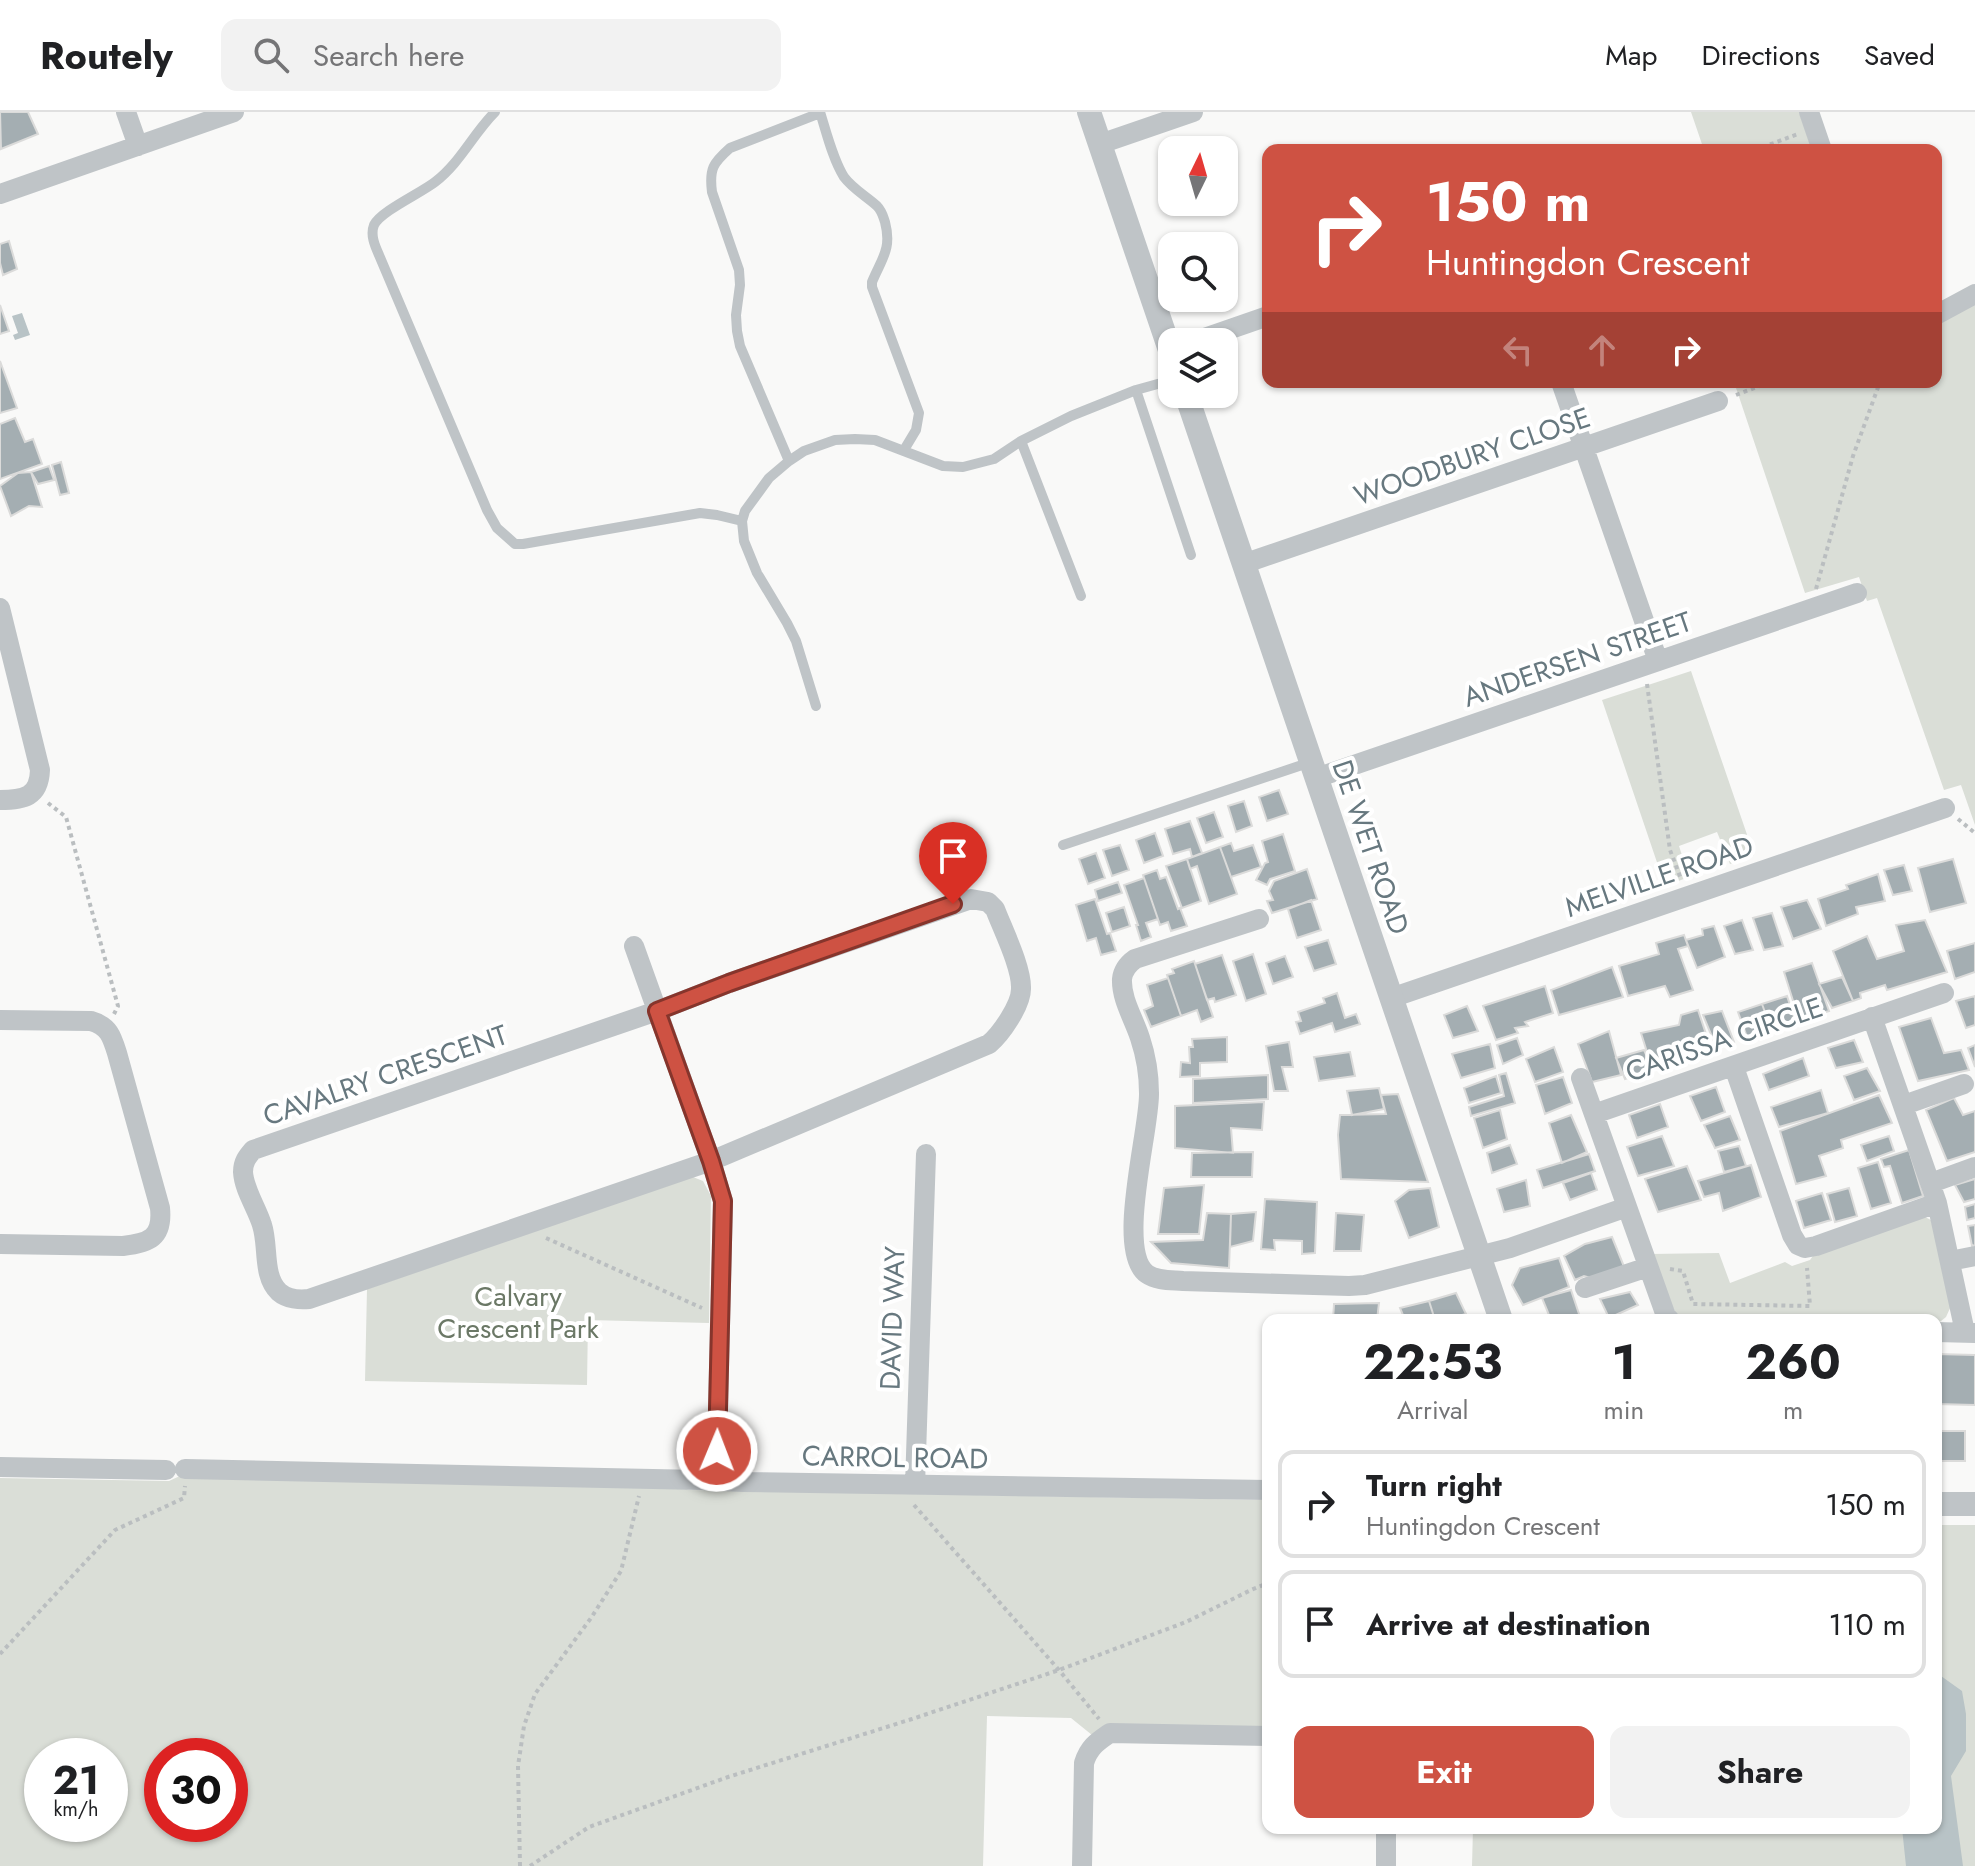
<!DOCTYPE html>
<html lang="en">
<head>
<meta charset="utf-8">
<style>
  :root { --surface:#fff; --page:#f2f2f2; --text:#202124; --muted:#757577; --line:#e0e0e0; --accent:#ce5243 }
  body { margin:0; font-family:Jost,sans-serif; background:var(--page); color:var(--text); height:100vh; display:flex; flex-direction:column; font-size:30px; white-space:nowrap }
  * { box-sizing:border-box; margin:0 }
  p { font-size:26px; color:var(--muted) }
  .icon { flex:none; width:44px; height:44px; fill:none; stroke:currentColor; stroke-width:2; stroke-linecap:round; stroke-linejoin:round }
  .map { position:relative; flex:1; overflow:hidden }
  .sheet { position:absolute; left:1262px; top:1202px; width:680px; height:520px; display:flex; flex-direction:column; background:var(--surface); border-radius:16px; box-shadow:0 2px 6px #0004 }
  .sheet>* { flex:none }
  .top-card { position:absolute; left:1262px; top:32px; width:680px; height:244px; border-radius:16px; box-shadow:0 2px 6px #0004; background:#ce5243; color:#fff; overflow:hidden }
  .needle { width:52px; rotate:5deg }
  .controls { position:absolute; left:1158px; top:24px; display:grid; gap:16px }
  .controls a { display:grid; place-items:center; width:80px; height:80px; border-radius:16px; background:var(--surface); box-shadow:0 2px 6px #0004; font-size:40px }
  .speed { position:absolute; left:24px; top:1626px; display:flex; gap:16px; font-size:40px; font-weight:700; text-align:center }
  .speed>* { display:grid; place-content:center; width:104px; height:104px; border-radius:50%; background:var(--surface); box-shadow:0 2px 6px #0004; line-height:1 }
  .speed small { font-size:20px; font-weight:400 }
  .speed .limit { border:12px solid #d22; background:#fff; color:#111 }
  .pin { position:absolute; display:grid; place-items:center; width:68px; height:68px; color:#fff; margin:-82px -34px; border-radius:50% 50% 50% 0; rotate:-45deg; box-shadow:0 0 8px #0007 }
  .pin .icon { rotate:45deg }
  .me { position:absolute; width:88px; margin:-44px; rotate:1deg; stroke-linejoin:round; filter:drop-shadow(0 0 6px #0008) }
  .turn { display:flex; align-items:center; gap:28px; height:168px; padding:0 32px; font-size:36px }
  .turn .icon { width:104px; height:104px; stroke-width:2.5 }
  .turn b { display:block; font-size:56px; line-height:68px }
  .lanes { display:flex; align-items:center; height:76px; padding:0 32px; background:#0003; justify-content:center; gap:40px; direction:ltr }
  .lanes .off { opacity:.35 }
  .eta { display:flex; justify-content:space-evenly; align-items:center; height:136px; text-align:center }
  .eta b { font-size:48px; font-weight:700; line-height:56px }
  .primary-button { display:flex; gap:16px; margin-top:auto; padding:16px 32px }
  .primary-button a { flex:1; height:92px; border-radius:16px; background:var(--accent); color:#fff; font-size:32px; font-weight:700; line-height:92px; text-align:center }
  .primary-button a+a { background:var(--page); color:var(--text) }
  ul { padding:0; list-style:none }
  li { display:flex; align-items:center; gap:24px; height:108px; margin:0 16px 12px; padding:0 16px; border:4px solid var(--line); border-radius:16px }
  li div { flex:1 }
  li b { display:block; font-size:30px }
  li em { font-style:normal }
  header { display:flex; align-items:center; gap:48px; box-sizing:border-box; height:112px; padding:0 40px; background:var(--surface); border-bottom:2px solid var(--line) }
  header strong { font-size:38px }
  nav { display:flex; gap:44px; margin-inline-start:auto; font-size:28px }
  .search { width:560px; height:72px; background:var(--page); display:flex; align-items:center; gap:20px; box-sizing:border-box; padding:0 28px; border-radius:16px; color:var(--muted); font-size:30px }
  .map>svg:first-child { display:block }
  .green { fill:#daded7; fill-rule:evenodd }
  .water { fill:#b8c3c6 }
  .building { fill:#a4aeb2; stroke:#dbdbda; stroke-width:2 }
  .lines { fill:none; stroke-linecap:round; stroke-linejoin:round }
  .path { stroke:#babec0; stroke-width:4; stroke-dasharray:4 4; stroke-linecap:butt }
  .service { stroke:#bfc4c7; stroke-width:10 }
  .minor { stroke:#bfc4c7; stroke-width:20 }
  .tertiary { stroke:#bfc4c7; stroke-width:24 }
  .route-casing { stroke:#86352c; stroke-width:20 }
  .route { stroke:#ce5243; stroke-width:14 }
  .labels { text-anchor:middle; stroke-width:8; stroke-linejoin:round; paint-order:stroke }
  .street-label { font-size:28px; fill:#67787f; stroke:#fff }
  .park-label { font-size:28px; fill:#6b7866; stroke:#fff }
</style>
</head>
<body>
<header>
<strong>Routely</strong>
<div class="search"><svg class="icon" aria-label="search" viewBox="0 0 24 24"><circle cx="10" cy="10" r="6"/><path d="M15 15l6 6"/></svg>Search here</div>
<nav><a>Map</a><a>Directions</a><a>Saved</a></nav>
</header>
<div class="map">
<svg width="1975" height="1754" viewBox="0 0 1975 1754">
  <rect width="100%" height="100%" fill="#f9f9f8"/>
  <path class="green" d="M1691 0H1799L1812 38H1704Z
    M1975 179V713L1961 673 1944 678 1877 486 1867 489 1859 465 1805 481 1734 270H1936V200Z
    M1691 559 1754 743 1730 752 1717 720 1679 734 1689 765 1665 774 1602 588Z
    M693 1065 703 1069 711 1084 709 1211 588 1208 587 1273 365 1269 367 1177Z
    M1923 1104 1931 1108 1951 1194 1946 1205 1936 1213V1208H1682L1677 1205 1650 1142 1719 1141 1730 1171 1785 1150 1792 1154 1810 1148 1815 1141Z
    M182 1363 674 1372 689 1378 1268 1388V1616L1092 1623 1071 1606 987 1604 983 1754H0V1366L169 1369ZM42 1644H110V1712H42ZM162 1644H230V1712H162Z
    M1936 1413H1975V1754H1472L1473 1716H1936Z"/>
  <path class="water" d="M22 201 30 223 15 228 13 223 18 221 12 204Z
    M1936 1564H1941L1962 1579 1966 1602V1639L1951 1664 1963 1754H1906L1902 1716H1936Z"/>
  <path class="building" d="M0 0H28L38 22 1 37Z
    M9 129 17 157 3 163 0 151V132Z
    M0 193 9 219 0 222Z
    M0 249 17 296 0 301Z
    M15 306 25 330 33 327 42 352 0 367V312Z
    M61 350 69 381 60 383 52 353Z
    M49 354 54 368 38 372 31 360Z
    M31 360 42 395 29 394 11 404 0 374 18 361Z
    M1279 678 1288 702 1267 709 1259 685Z
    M1244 689 1252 714 1236 720 1228 694Z
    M1214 700 1223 725 1206 731 1197 706Z
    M1190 709 1202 741 1192 745 1190 737 1173 742 1165 717Z
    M1155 721 1163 744 1144 751 1136 728Z
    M1283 722 1295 759 1270 767 1267 773 1256 768 1265 751 1268 750 1262 729Z
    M1231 731 1234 739 1253 733 1261 755 1231 765 1220 735Z
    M1120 733 1129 758 1112 764 1103 738Z
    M1220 735 1237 782 1209 792 1197 754 1190 757 1187 747Z
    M1096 741 1105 766 1088 772 1079 747Z
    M1187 747 1201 789 1182 796 1166 754Z
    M1953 747 1966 791 1930 800 1918 756Z
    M1904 753 1912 779 1893 783 1884 758Z
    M1307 757 1317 787 1272 801 1267 789 1273 788 1269 779 1274 769Z
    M1157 758 1160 767 1166 765 1178 797 1180 796 1187 814 1171 819 1168 810 1160 813 1143 763Z
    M1878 762 1885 789 1856 795 1858 802 1826 814 1818 787 1848 777 1846 773Z
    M1144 766 1158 807 1146 811 1151 825 1141 829 1136 813H1138L1124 773Z
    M1118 770 1122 781 1098 789 1095 778Z
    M1095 787 1107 822 1110 821 1116 839 1101 843 1096 826 1087 829 1076 793Z
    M1311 788 1321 818 1297 826 1288 797Z
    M1807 788 1821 817 1793 827 1781 795Z
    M1124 795 1130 814 1112 820 1106 801Z
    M1772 801 1783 834 1764 838 1753 806Z
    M1742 808 1753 838 1735 842 1724 814Z
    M1925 808 1947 860 1887 878 1885 873 1860 881 1861 886 1853 889 1833 839 1867 824 1877 847 1904 839 1896 813Z
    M1714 814 1725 845 1697 856 1686 828 1703 823 1702 817Z
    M1684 823 1688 834 1678 837 1693 878 1670 885 1665 874 1628 884 1619 854 1659 842 1656 831Z
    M1328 828 1336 852 1314 859 1305 835Z
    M1975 831V860L1955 867 1947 839Z
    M1253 842 1266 882 1246 889 1233 849Z
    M1222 843 1236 883 1215 890 1214 886 1207 888 1195 852Z
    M1285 844 1293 865 1273 872 1266 851Z
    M1194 849 1213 905 1201 910 1197 898 1181 904 1167 863 1174 861 1172 857Z
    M1812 851 1829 899 1799 908 1784 860Z
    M1612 855 1623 885 1559 903 1551 878Z
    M1842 865 1853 889 1832 896 1819 872Z
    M1168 866 1181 904 1151 915 1144 898 1153 894 1147 873Z
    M1545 874 1553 901 1525 910 1528 914 1515 916 1518 921 1496 928 1483 894Z
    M1337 881 1345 906 1356 902 1360 912 1335 920 1332 911 1300 922 1296 910 1301 909 1298 900 1325 891 1323 886Z
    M1787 884 1796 911 1771 917 1762 892Z
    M1975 884V913L1966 916 1956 889Z
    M1762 892 1772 920 1747 925 1738 900Z
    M1467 894 1478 919 1453 926 1444 903Z
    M1698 898 1711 937 1652 956 1641 921 1679 913 1681 903Z
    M1722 899 1734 930 1717 937 1703 903Z
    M1931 906 1944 941 1961 938 1969 958 1918 969 1899 915Z
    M1609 919 1621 963 1592 970 1578 932Z
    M1227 925V950L1200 951V964L1180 965 1181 950 1190 951 1189 935H1193L1192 927Z
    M1517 926 1523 943 1503 952 1497 933Z
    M1854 928 1863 950 1836 956 1828 936Z
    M1289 930 1293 955H1282L1288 979H1274L1266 934Z
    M1490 932 1495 956 1461 966 1452 942Z
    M1975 933V955L1968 936Z
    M1554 935 1563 960 1535 970 1526 947Z
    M1644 938 1653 958 1625 967 1616 946Z
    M1350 940 1355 964 1319 969 1314 945Z
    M1803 946 1809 964 1769 978 1763 962Z
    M1867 956 1880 979 1854 988 1844 964Z
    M1506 961 1515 991 1471 1004 1469 995 1504 984 1499 963Z
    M1268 963V987L1193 991V967Z
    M1496 964 1501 981 1469 991 1464 976Z
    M1563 965 1572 991 1545 1002 1536 973Z
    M1716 975 1725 1000 1701 1009 1690 984Z
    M1379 976 1384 997 1352 1003 1347 979Z
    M1821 978 1828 1001 1779 1015 1771 995Z
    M1398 982 1428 1070 1341 1067 1338 1023 1340 1003 1386 1002 1381 983Z
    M1879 983 1892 1011 1841 1028 1843 1036 1819 1044 1826 1064 1796 1072 1780 1019Z
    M1954 986 1963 1003 1975 999V1040L1947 1049 1926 998Z
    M1264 990 1262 1018 1231 1016 1233 1041 1175 1036V994Z
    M1660 992 1668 1015 1637 1026 1629 1003Z
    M1500 998 1507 1027 1483 1036 1474 1006Z
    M1571 1003 1587 1040 1562 1051 1549 1011Z
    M1730 1004 1740 1028 1715 1036 1704 1013Z
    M1662 1024 1674 1054 1638 1064 1627 1035Z
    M1889 1024 1894 1039 1867 1049 1861 1033Z
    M1510 1033 1517 1052 1492 1061 1487 1041Z
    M1739 1034 1746 1054 1724 1060 1718 1039Z
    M1909 1038 1923 1084 1902 1091 1890 1054 1884 1055 1881 1047Z
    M1253 1040 1252 1065H1191L1192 1041Z
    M1589 1042 1595 1059 1543 1076 1537 1058Z
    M1878 1050 1891 1091 1871 1097 1858 1056Z
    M1751 1053 1761 1085 1723 1099 1719 1081 1704 1085 1698 1069Z
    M1687 1054 1701 1088 1658 1100 1645 1067Z
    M1591 1061 1597 1078 1570 1088 1563 1071Z
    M1975 1067V1087L1964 1090 1955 1073Z
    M1526 1068 1530 1094 1504 1100 1497 1077Z
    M1204 1073 1199 1122H1158L1164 1076Z
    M1430 1076 1439 1115 1409 1126 1395 1089 1409 1078Z
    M1849 1076 1857 1104 1835 1110 1827 1082Z
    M1822 1081 1831 1108 1804 1116 1796 1089Z
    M1265 1087 1317 1090 1315 1141 1302 1142V1129L1274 1128 1275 1138 1261 1137Z
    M1975 1092V1106L1967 1108 1965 1095Z
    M1256 1100 1253 1129 1230 1135 1231 1102Z
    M1207 1101 1231 1102 1229 1156 1171 1151 1151 1130 1203 1128Z
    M1336 1101 1364 1103 1361 1139H1334Z
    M1975 1113V1133L1972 1134 1968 1114Z
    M1612 1125 1625 1157 1598 1168 1584 1164 1575 1168 1564 1144 1585 1132Z
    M1559 1146 1569 1175 1523 1193 1512 1173 1520 1156Z
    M1571 1178 1581 1208H1551L1542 1186Z
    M1630 1180 1638 1193 1609 1206 1600 1187Z
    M1456 1181 1466 1202 1444 1208H1435L1429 1189Z
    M1429 1189 1435 1208H1405L1400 1196Z
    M1379 1191 1377 1208H1333L1334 1192Z
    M1466 1202 1469 1208H1444Z
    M1936 1242 1975 1243V1293L1936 1292Z
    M1940 1319H1965V1349H1940Z"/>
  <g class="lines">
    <path class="path" d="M1755 38 1798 22
      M1736 283 1770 270
      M1816 477 1853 344 1880 270
      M1647 572 1670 738 1681 767
      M48 691 66 705 118 894 114 902
      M1958 707 1975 721
      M546 1126 702 1196
      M1670 1157 1683 1159 1693 1192 1810 1194 1807 1156
      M914 1393 1059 1558 1099 1607
      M0 1542 115 1418 184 1386 185 1374
      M520 1754 518 1654 524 1614 535 1582 591 1506 621 1459 639 1384
      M530 1754 589 1715 728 1665 912 1607 1059 1558 1186 1510 1251 1478 1268 1471"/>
    <path class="service" d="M495 0C473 22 460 51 435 70 421 81 381 99 374 113 370 123 375 134 379 143L487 398 497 416 515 432H523L700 401 717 403 742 409
      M820 0C826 19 833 48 844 65 853 77 866 84 877 94 882 99 883 104 885 110 892 137 882 146 872 170V175L919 301 916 318 904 338
      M1136 278 1191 443
      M1021 329 1081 484
      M789 349 740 234 737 219 736 203 740 173 739 158 712 80C709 57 713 51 730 36L820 1
      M816 594 796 529 787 511 757 461 744 429 742 409 745 399 769 366 789 349 804 339 835 328 855 327 875 328 943 354 963 355 994 347 1021 329 1071 304 1136 278 1172 268
      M1063 733 1311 650"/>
    <path class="minor" d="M126 0 138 34
      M1809 0 1822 38
      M1100 32 1193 0
      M0 82 234 0
      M1936 203 1975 182
      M1193 230 1268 204
      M1561 270 1658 549
      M1243 452 1718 289
      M0 496 40 658C39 685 24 688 0 688
      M1316 666 1857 481
      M971 787 988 790 995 797C1003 818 1022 856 1021 877 1021 893 1001 922 989 932L711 1049 309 1187C300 1188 287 1187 279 1180 262 1164 269 1134 262 1113 257 1096 244 1078 243 1060 243 1050 247 1045 253 1038L657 899 729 871Z
      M1259 807 1135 847C1128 852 1123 858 1122 867 1121 887 1134 907 1140 926 1146 944 1149 962 1149 981 1150 1017 1115 1139 1147 1162 1157 1169 1171 1168 1183 1169L1349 1174 1365 1173 1510 1136 1627 1095
      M634 834 711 1049 723 1089 717 1339 719 1368
      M1391 886 1945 696
      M1872 905 1937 1091 1965 1220
      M0 908 91 909C109 914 112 925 117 941L160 1096C163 1126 149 1131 123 1134L0 1132
      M1734 955 1792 1123 1798 1133 1805 1136 1816 1134 1937 1091
      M1581 966 1666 1204 1670 1208
      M1904 993 1964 972
      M1594 1002 1944 881
      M1931 1071 1975 1055
      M1950 1149 1975 1144
      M1585 1176 1648 1155
      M1936 1220 1975 1221
      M0 1355 166 1358
      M185 1357 701 1368 743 1370 1268 1378
      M915 1373 926 1042
      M1082 1754 1084 1651C1089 1635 1097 1630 1110 1621L1268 1624
      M1386 1754V1716"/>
    <path class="tertiary" d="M1089 0 1172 244
      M1186 282 1501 1208
      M1936 1392H1975"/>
  </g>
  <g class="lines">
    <defs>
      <path id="route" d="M717 1339 723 1089 711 1049 657 899 729 871 953 792"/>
    </defs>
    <use href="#route" class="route-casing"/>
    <use href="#route" class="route"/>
  </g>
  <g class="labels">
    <g class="street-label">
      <text transform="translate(1472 344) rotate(-19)" y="10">WOODBURY CLOSE</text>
      <text transform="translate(1577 547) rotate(-19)" y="10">ANDERSEN STREET</text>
      <text transform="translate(1371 735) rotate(71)" y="10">DE WET ROAD</text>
      <text transform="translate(1659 764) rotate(-19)" y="10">MELVILLE ROAD</text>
      <text transform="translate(1724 927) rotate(-19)" y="10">CARISSA CIRCLE</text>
      <text transform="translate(385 963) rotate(-19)" y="10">CAVALRY CRESCENT</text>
      <text transform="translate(892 1206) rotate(-88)" y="10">DAVID WAY</text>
      <text transform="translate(895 1345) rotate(1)" y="10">CARROL ROAD</text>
    </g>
    <g class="park-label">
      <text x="518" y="1194">Calvary<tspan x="518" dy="32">Crescent Park</tspan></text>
    </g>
  </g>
</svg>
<div class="controls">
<a><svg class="needle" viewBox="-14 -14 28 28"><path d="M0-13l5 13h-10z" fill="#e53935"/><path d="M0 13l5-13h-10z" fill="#757577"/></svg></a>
<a><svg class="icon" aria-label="search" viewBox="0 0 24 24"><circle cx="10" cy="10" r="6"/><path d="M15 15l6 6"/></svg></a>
<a><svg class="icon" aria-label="layers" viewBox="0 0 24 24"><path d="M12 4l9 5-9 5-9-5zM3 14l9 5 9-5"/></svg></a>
</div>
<div class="speed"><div>21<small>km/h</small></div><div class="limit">30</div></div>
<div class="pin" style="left:953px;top:792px;background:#d93025"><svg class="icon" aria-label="arrive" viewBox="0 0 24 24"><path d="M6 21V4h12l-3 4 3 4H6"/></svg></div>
<svg class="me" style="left:717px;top:1339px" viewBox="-20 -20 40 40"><circle r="17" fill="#ce5243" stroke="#fff" stroke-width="3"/><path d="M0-11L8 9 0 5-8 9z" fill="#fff"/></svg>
<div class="top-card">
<div class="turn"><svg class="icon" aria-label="right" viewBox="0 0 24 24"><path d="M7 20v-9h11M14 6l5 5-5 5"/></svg><div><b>150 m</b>Huntingdon Crescent</div></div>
<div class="lanes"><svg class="icon off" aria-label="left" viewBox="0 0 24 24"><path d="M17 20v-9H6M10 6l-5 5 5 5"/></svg><svg class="icon off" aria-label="ahead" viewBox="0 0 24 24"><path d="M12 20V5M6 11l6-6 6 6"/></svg><svg class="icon" aria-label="right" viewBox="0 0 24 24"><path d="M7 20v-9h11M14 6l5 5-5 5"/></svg></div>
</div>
<section class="sheet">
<div class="eta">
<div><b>22:53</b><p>Arrival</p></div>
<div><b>1</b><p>min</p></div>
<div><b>260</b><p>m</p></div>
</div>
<ul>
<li><svg class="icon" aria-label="right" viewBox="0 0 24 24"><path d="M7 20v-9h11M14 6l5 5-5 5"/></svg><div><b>Turn right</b><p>Huntingdon Crescent</p></div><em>150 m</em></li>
<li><svg class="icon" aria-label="arrive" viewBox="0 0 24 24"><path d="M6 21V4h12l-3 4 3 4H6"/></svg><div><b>Arrive at destination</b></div><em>110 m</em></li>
</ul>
<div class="primary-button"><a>Exit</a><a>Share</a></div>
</section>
</div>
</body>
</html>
